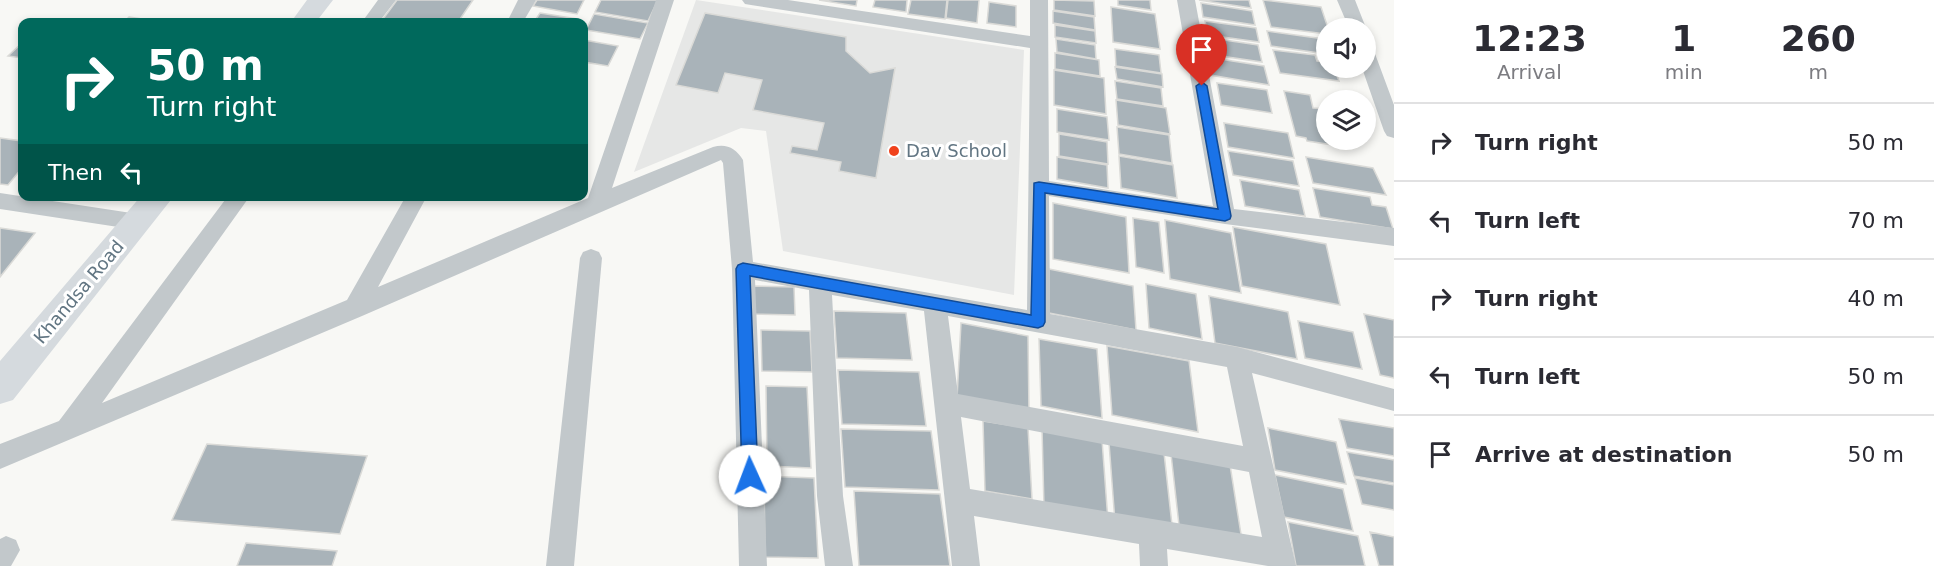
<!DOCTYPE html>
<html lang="en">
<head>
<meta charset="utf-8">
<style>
  :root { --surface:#fff; --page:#f2f2f3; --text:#2b2b33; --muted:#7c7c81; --line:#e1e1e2 }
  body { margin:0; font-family:"DejaVu Sans",sans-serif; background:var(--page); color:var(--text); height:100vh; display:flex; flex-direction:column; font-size:22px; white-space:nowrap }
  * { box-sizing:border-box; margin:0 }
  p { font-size:20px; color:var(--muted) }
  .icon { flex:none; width:33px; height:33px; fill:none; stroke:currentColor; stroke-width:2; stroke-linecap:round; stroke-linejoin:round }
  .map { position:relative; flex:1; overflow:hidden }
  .details { display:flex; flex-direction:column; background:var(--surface); width:540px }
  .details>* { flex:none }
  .hud { position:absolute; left:18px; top:18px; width:570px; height:183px; border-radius:12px; box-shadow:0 3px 9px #0003; background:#00695c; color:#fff; overflow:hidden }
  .tools { position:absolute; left:1316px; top:18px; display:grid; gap:12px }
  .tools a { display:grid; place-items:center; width:60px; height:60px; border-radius:50%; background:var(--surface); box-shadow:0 3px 9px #0003; font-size:30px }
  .pin { position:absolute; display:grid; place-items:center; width:51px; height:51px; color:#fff; margin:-62px -26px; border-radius:50% 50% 50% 0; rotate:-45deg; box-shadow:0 0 6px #0007 }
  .pin .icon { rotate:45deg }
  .me { position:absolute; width:66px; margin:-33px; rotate:358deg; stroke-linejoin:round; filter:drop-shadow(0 0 4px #0008) }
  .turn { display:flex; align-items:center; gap:21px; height:126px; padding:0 30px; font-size:27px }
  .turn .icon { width:78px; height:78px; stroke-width:2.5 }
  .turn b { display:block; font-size:42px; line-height:51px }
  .then { display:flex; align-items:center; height:57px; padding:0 30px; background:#0003; gap:12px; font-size:22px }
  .eta { display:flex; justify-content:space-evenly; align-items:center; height:102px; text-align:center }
  .eta b { font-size:36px; font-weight:800; line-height:42px }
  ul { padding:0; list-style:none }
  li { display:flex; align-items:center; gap:18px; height:78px; padding:0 30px; border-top:2px solid var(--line) }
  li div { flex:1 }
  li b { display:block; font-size:22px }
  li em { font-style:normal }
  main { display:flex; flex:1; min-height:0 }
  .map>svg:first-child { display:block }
  .built { fill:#e6e7e6 }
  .building { fill:#a9b3b9; stroke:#dadad7; stroke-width:1.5 }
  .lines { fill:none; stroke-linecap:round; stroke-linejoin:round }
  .street { fill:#c2c8cb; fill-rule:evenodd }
  .secondary { fill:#d5dade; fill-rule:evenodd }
  .route { fill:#1a73e8; stroke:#114b97; stroke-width:1.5 }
  .poi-dot { fill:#f0421c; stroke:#fff; stroke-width:2 }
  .labels { text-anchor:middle; stroke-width:6; stroke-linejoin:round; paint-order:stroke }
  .poi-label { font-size:18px; fill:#617582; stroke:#fff; text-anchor:start }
  .street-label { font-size:18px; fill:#617582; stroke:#fff }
</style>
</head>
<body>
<main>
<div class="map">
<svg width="1394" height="566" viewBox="0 0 1394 566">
  <rect width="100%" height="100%" fill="#f8f8f5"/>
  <path class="built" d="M696 0 1024 50 1014 295 783 251 766 131 741 128 634 172Z"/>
  <path class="building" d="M397 0H473L458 22H404L383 19Z
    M537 0H584L577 14 533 6Z
    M601 0H658L648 21 595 12Z
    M819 0H857L856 6Z
    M875 0H907L906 12 873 7Z
    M911 0H947L945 19 908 14Z
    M948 0H979L977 23 946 18Z
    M1054 0 1094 1 1095 16 1054 10Z
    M1118 0H1150L1151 10 1118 5Z
    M1249 0 1251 8 1199 0Z
    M1263 0 1321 7 1328 28H1326V34L1271 27Z
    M989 2 1016 6V27L987 23Z
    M1201 3 1252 11 1255 25 1203 17Z
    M1111 7 1155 14 1160 49 1113 42Z
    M1053 11 1094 17 1095 30 1053 23Z
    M540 13 578 19 576 22H534Z
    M705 13 846 37V51L870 73 895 68 876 178 839 171 841 162 790 153 792 146 817 150 824 123 753 110 762 80 725 73 718 93 676 85Z
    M594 14 648 23 640 39 586 30Z
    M129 17 162 22H124Z
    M1205 21 1256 28 1259 42 1208 35Z
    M1055 25 1095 31 1096 43 1055 37Z
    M1267 31 1324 39 1326 54 1271 46Z
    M1204 37 1258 45 1262 62 1207 54Z
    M1056 39 1095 45 1096 59 1057 52Z
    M584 40 618 46 608 66 584 62Z
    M22 43V58L8 56Z
    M1115 49 1159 55 1161 73 1116 66Z
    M1273 50 1315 55 1317 61 1326 62V68H1334L1339 81 1280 73Z
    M1055 53 1099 60 1100 76 1055 69Z
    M1207 57 1264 66 1269 85 1210 75Z
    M1115 67 1162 74 1163 87 1117 79Z
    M1054 70 1104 78 1106 114 1054 105Z
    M1115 81 1161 88 1163 106 1117 99Z
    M1217 83 1267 90 1272 113 1221 105Z
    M1284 91 1310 95 1313 108 1326 109V140H1355L1357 145 1339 142 1340 146 1307 141 1306 138 1296 136Z
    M1116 100 1166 108 1170 134 1118 125Z
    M1057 109 1107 117 1109 140 1057 132Z
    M1224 123 1288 133 1294 158 1228 147Z
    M1117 127 1169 135 1172 163 1119 154Z
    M1059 134 1107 142 1108 164 1059 156Z
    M0 138 22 141V168L8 185 0 184Z
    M1228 151 1293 161 1299 186 1233 175Z
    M1119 156 1173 165 1177 198 1121 188Z
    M1057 157 1107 165 1108 188 1057 179Z
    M1306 157 1373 168 1386 195 1313 183Z
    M1240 180 1299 190 1305 216 1245 206Z
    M1313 188 1370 197 1372 205 1386 207 1393 229 1320 217Z
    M1053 203 1126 217 1129 273 1053 259Z
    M1133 218 1159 222 1164 273 1136 267Z
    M1165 220 1231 233 1241 293 1170 279Z
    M1233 227 1326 244 1340 305 1242 286Z
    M0 228 35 233 0 277Z
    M1049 269 1133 286 1136 330 1049 313Z
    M1146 284 1196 294 1202 339 1149 328Z
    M750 286 794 287 795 315 750 314Z
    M1209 296 1288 312 1297 359 1215 343Z
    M834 311 906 313 912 360 837 358Z
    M1364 314 1394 320V378L1380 375Z
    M1298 321 1353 332 1362 369 1305 358Z
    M961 323 1028 336 1029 413 957 398Z
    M761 330 810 331 812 372 762 371Z
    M1039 339 1097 349 1102 418 1041 406Z
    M1107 346 1189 361 1198 432 1112 415Z
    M838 370 919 372 926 426 842 424Z
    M766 386 807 387 811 468 767 466Z
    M1339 419 1394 428V456L1347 448Z
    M983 421 1028 428 1032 499 985 491Z
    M1042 428 1102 440 1108 521 1044 508Z
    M1268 428 1336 442 1346 484 1275 470Z
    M841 429 931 431 939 490 845 487Z
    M1109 443 1164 453 1173 534 1115 522Z
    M207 444 367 456 340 534 172 520Z
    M1347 452 1394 460V483L1354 476Z
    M1171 454 1230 465 1243 547 1180 534Z
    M1275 475 1343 489 1353 531 1284 517Z
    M764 476 814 478 818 558 765 557Z
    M1355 478 1394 485V510L1362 504Z
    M854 491 940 494 950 566H859Z
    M1288 522 1358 536 1365 566H1296Z
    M1370 532 1394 537V566H1379Z
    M246 543 337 551 332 566H237Z"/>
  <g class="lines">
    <path class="street" d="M378 0H396L379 22H362Z
      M518 0H536L523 22H507Z
      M656 0H674L612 188 713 147C726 143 736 148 743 160L753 262 1027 310 1030 48 751 5 745 4 742 0H788L1030 36V0H1048L1049 181 1213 206 1177 0H1195L1234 209 1394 228V246L1225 224 1049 196 1050 314 1237 347 1394 389V411L1252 373 1296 566H1268L1167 549 1168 566H1140L1139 544 974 516 980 566H952L924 311 832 295 843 496 853 566H825L817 496 809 290 755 280 767 566H739L732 269 723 163 721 160 362 316 0 469V444L59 421 228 196H250L102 403 347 300 406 196H427L378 287 588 198ZM948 316 1227 367 1243 446 958 394ZM961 417 1249 472 1262 537 970 489Z
      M1337 0H1355L1366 28 1365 29 1349 28Z
      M1365 45 1371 47 1374 51 1394 105V138L1387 136 1384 131 1362 68H1365Z
      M0 193 138 214 146 216 149 222 146 228 138 230 0 209Z
      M591 249 599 252 602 258 574 566H546L580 258 583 252Z
      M6 536 16 540 20 550 11 566H0V539Z"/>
    <path class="secondary" d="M307 0H333L316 22H291Z
      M141 196H174L13 400 0 404V361Z"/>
  </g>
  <path class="route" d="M1202 82 1207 86 1231 216 1230 219 1225 221 1045 193V322L1043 326 1038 328 750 276 758 476 755 481 750 483 744 481 742 476 736 269 738 265 743 263 1031 315 1034 183 1039 182 1218 209 1196 86Z"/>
  <circle class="poi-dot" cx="894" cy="151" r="6"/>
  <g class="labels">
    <g class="poi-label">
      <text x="906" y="157">Dav School</text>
    </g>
    <g class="street-label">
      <text transform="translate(79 292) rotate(-50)" y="6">Khandsa Road</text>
    </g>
  </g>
</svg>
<div class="tools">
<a><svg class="icon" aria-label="sound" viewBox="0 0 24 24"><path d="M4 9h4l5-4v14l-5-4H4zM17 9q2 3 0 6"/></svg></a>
<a><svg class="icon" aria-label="layers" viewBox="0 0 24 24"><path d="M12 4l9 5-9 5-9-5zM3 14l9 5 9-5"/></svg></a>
</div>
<div class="pin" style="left:1202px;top:86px;background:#d93025"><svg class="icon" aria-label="arrive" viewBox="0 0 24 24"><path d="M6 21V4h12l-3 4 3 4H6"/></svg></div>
<svg class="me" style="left:750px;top:476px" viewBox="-20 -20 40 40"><circle r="19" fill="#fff"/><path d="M0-13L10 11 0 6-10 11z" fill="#1a73e8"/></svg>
<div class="hud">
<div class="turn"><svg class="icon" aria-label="right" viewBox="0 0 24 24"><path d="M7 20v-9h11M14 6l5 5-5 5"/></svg><div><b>50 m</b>Turn right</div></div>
<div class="then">Then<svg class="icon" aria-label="left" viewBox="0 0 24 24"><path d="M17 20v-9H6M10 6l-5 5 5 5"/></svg></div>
</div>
</div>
<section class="details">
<div class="eta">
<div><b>12:23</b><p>Arrival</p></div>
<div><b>1</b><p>min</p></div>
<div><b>260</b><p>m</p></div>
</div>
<ul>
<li><svg class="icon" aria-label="right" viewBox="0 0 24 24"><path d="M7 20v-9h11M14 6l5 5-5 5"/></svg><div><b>Turn right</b></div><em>50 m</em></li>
<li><svg class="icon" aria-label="left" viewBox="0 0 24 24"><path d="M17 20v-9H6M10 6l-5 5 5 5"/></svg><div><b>Turn left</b></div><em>70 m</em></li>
<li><svg class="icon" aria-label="right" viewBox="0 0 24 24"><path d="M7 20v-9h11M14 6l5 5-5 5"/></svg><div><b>Turn right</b></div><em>40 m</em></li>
<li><svg class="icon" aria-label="left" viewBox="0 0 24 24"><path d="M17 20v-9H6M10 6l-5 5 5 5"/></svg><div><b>Turn left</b></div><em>50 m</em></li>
<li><svg class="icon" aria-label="arrive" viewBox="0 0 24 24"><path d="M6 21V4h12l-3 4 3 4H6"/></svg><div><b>Arrive at destination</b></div><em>50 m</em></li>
</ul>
</section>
</main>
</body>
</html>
